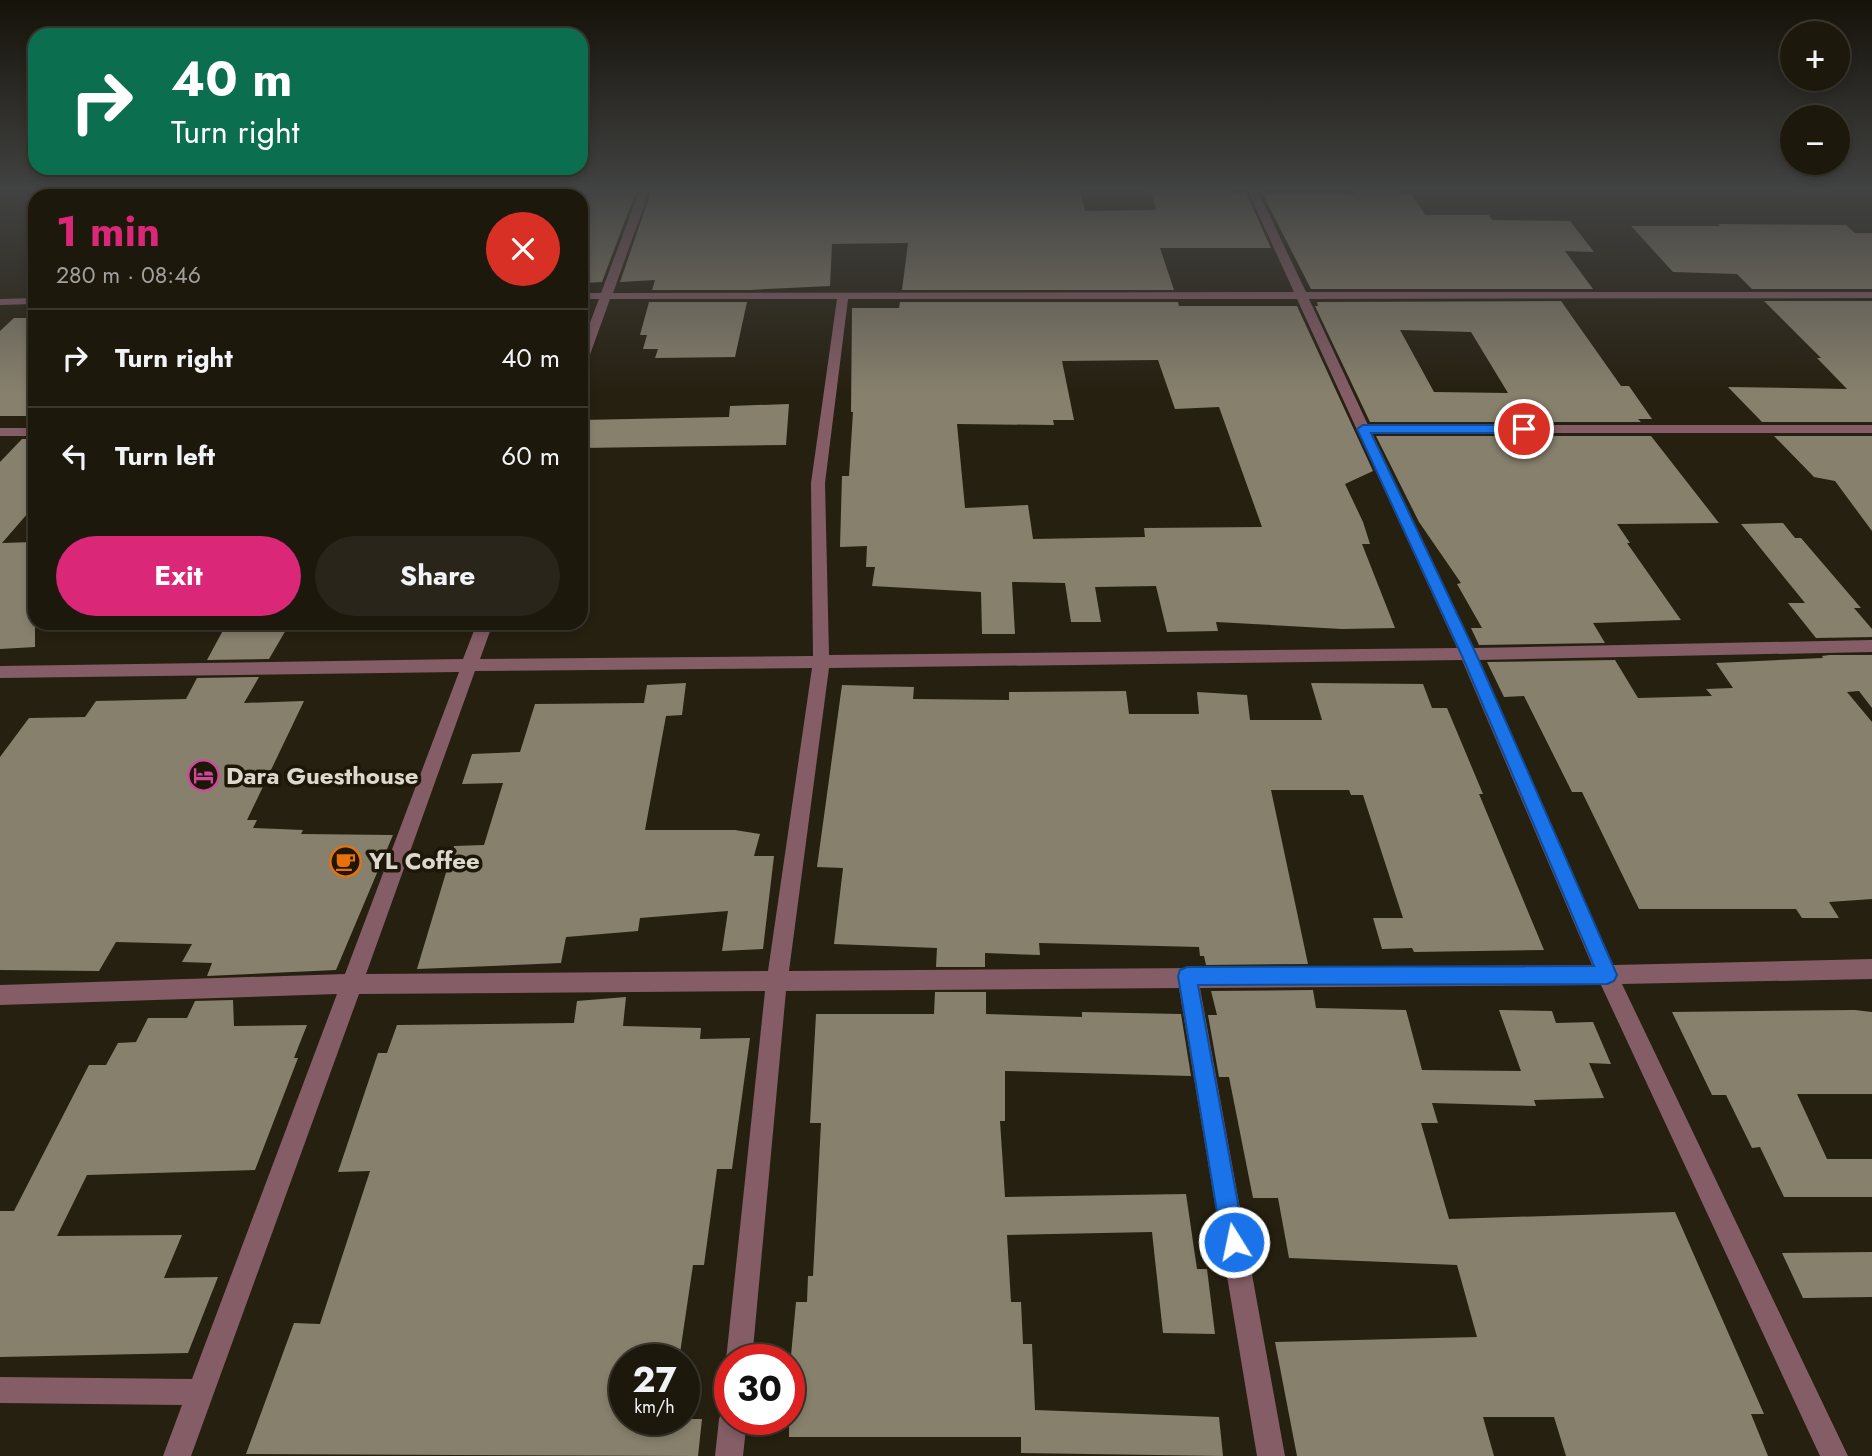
<!DOCTYPE html>
<html lang="en">
<head>
<meta charset="utf-8">
<style>
  :root { --surface:#1c180c; --page:#29251a; --text:#f1f3f6; --muted:#a0a09d; --line:#3a372d; --accent:#db2777 }
  body { margin:0; font-family:Jost,sans-serif; background:var(--page); color:var(--text); height:100vh; display:flex; flex-direction:column; font-size:26px; white-space:nowrap }
  * { box-sizing:border-box; margin:0 }
  p { font-size:23px; color:var(--muted) }
  .icon { flex:none; width:38px; height:38px; fill:none; stroke:currentColor; stroke-width:2; stroke-linecap:round; stroke-linejoin:round }
  .map { position:relative; flex:1; overflow:hidden }
  .drawer { position:absolute; left:28px; top:189px; width:560px; height:441px; display:flex; flex-direction:column; background:var(--surface); border-radius:21px; box-shadow:0 4px 10px #0003,0 0 0 2px var(--line) }
  .drawer>* { flex:none }
  .hud { position:absolute; left:28px; top:28px; width:560px; height:147px; border-radius:21px; box-shadow:0 4px 10px #0003,0 0 0 2px var(--line); background:#0b6e4f; color:#fff; overflow:hidden }
  .fabs { position:absolute; left:1780px; top:21px; display:grid; gap:14px }
  .fabs a { display:grid; place-items:center; width:70px; height:70px; border-radius:50%; background:var(--surface); box-shadow:0 4px 10px #0003,0 0 0 2px var(--line); font-size:35px }
  .speed { position:absolute; left:609px; top:1344px; display:flex; gap:14px; font-size:35px; font-weight:700; text-align:center }
  .speed>* { display:grid; place-content:center; width:91px; height:91px; border-radius:50%; background:var(--surface); box-shadow:0 4px 10px #0003,0 0 0 2px var(--line); line-height:1 }
  .speed small { font-size:18px; font-weight:400 }
  .speed .limit { border:10px solid #d22; background:#fff; color:#111 }
  .pin { position:absolute; display:grid; place-items:center; width:60px; height:60px; color:#fff; margin:-30px; border:4px solid #fff; border-radius:50%; box-shadow:0 2px 7px #0007 }
  .me { position:absolute; width:77px; margin:-38px; rotate:350deg; stroke-linejoin:round; filter:drop-shadow(0 0 5px #0008) }
  .turn { display:flex; align-items:center; gap:24px; height:147px; padding:0 28px; font-size:32px }
  .turn .icon { width:91px; height:91px; stroke-width:2.5 }
  .turn b { display:block; font-size:49px; line-height:60px }
  .round { display:grid; place-items:center; flex:none; width:74px; height:74px; border-radius:37px; background:var(--page) }
  .headline { display:flex; align-items:center; justify-content:space-between; height:119px; padding:0 28px }
  h1 { font-size:42px; font-weight:700; line-height:52px; color:var(--accent) }
  .button { display:flex; gap:14px; margin-top:auto; padding:14px 28px }
  .button a { flex:1; height:80px; border-radius:42px; background:var(--accent); color:#fff; font-size:28px; font-weight:700; line-height:80px; text-align:center }
  .button a+a { background:var(--page); color:var(--text) }
  ul { padding:0; list-style:none }
  li { display:flex; align-items:center; gap:21px; height:98px; padding:0 28px; border-top:2px solid var(--line) }
  li div { flex:1 }
  li b { display:block; font-size:26px }
  li em { font-style:normal }
  .map>svg:first-child { display:block }
  .building { fill:#87806d; fill-rule:evenodd }
  .lines { fill:none; stroke-linecap:round; stroke-linejoin:round }
  .minor { fill:#845d66; fill-rule:evenodd }
  .route { fill:#1a73e8; stroke:#114b97; stroke-width:2 }
  .labels { text-anchor:middle; stroke-width:7; stroke-linejoin:round; paint-order:stroke }
  .poi-label { font-size:24px; font-weight:bold; fill:#dcd8ce; stroke:#1d1707; text-anchor:start }
</style>
</head>
<body>
<div class="map">
<svg width="1872" height="1456" viewBox="0 0 1872 1456">
  <rect width="100%" height="100%" fill="#262010"/>
  <path class="building" d="M581 189H637L602 282 581 283Z
    M652 189H1079L1085 211 1156 210 1150 189H1230L1232 193H1246L1271 248H1160L1174 290H902L908 243 832 244 830 286 749 290H652L655 280 620 282Z
    M1352 189H1396L1399 194H1412L1425 215H1489L1492 220 1570 221 1594 252 1565 251 1593 289H1311L1262 193 1355 194Z
    M1718 224 1846 225 1855 233H1872V289H1752L1737 274 1673 272 1631 226H1720Z
    M1561 301 1621 386H1629L1652 419H1638L1641 422H1370L1315 306H1318L1317 302ZM1400 330 1471 332 1508 393 1434 392Z
    M1764 301H1872V422H1762L1728 387 1847 389 1817 358H1821Z
    M649 302H747L735 357 655 358 658 349H643L647 335H640Z
    M900 302H1178L1179 306H1297L1373 471 1345 484 1363 522 1370 544H1362L1395 628 1342 629 1216 622 1218 631 1167 632 1156 586 1095 587 1101 622H1071L1065 583 1012 582 1015 634H982L981 592 872 586 875 567H866L867 546 840 547 842 476H849L853 412H851L852 308H899ZM1158 360 1175 409 1219 407 1262 527 1144 528 1145 537 1033 539 1028 505 965 508 957 424 1054 425 1053 420H1074L1062 361Z
    M14 318H35V416H0V331Z
    M789 404 786 445 581 448V420L729 417 730 406Z
    M1376 436H1651L1719 523 1617 524 1630 543H1627L1681 620 1593 623 1605 643 1479 645 1471 628H1482L1457 584 1461 583 1419 522Z
    M1774 436H1872V531L1835 481 1814 477Z
    M22 439H35V505L2 543 35 542V647L0 649V462Z
    M1783 523 1795 538H1801L1861 608H1854L1872 629V637L1816 638 1788 603H1805L1741 524Z
    M227 623H290L269 659 207 660Z
    M1830 655H1872V708L1859 691 1847 692 1872 722V899L1829 902 1839 918H1802L1796 909H1639L1582 792H1572L1524 696 1504 697 1487 662 1615 660 1638 698 1712 696 1706 689 1733 688 1716 663 1823 658 1822 656Z
    M259 677 244 703 304 701 247 820H257L253 828 303 830 301 834 393 835 336 970 207 976 212 963 182 962 192 944 116 942 99 971 0 970V757L29 718 85 717 96 701 186 699 197 678Z
    M686 683 682 715 666 716 645 830H735L760 834 754 856H774L763 949 722 951 728 911 640 918 638 931 566 937 561 963 417 969 454 846 484 845 503 783 462 784 472 754 520 752 535 704 644 703 647 685Z
    M1311 683 1423 684 1432 708H1447L1483 794H1479L1544 950 1414 952 1412 948 1382 949 1373 918H1403L1363 795H1351L1349 790H1271L1308 964 1206 965 1204 956H1200L1199 947 1039 943 1040 955 985 953V967H936L937 948 834 944 843 868 817 867 842 685 914 687 913 699 1009 700V692L1126 691 1129 714H1199L1197 692 1247 695 1250 720H1322Z
    M1313 990 1316 1008 1406 1010 1422 1070 1521 1071 1499 1010 1552 1011 1556 1023 1593 1022 1611 1064 1589 1063 1604 1098 1534 1100 1536 1106 1432 1103 1438 1123H1421L1449 1219 1675 1212 1764 1414H1751L1768 1456H1566L1554 1417H1483L1494 1456H1297L1275 1342 1477 1337 1457 1265 1289 1258 1278 1198H1253L1229 1077H1219L1208 1015H1217L1211 991Z
    M935 992H986V1014L1082 1017V1012L1181 1014 1191 1076 1005 1071V1121H1000L1005 1197 1186 1194 1197 1269H1207L1215 1334 1163 1333 1152 1232 1007 1235 1011 1302H1021L1023 1344H1032L1035 1410 1219 1417 1223 1456 1021 1453V1437H789V1377L796 1302H807L808 1276H813L821 1123H810L816 1014H934Z
    M626 997 623 1026 701 1028 700 1039 750 1038 732 1169H717L704 1265H693L679 1360H625V1419H702L698 1456 246 1454 294 1323 320 1324 370 1171 338 1172 378 1053H387L397 1025 574 1023 577 1001Z
    M233 1000 234 1026 307 1025 294 1058H298L255 1170 87 1175 57 1236 182 1235 164 1278 218 1277 188 1353 0 1357V1211H14L89 1065H106L118 1043 136 1042 148 1018H187L195 1001Z
    M1855 1010 1872 1012V1094H1797L1827 1159H1872V1197H1784L1760 1147 1752 1148 1726 1095H1712L1672 1012Z
    M1872 1252V1297L1803 1298 1782 1253Z"/>
  <g class="lines">
    <path class="minor" d="M640 189H650L613 293 1294 292 1247 189H1257L1306 292H1872V298L1309 299 1368 425H1872V433H1372L1473 648 1872 640V652L1479 660 1613 965 1872 959V979L1622 984 1848 1456H1820L1601 985 1200 988 1285 1456H1257L1179 988 786 991 752 1360H730V1369L726 1360 765 991 359 994 191 1456H163L182 1405 0 1403V1377L192 1379 337 994 0 1005V985L345 974 459 672 0 678V666L463 659 477 623H493L480 659 813 656 811 483 837 299H610L587 363 581 367V346L599 299H581V293H601ZM848 299H1297L1457 648 829 655 825 483ZM1462 660 1592 965 789 971 829 668ZM812 668 768 971 366 974 475 671Z
      M35 298V304L0 305V299Z
      M0 428H35V436H0Z
      M730 1407V1419H747L743 1456H715L719 1419 723 1409Z"/>
  </g>
  <linearGradient id="sky" x2="0" y2="1"><stop stop-color="#151209"/><stop offset="0.48" stop-color="#414242"/><stop offset="1" stop-color="#414242" stop-opacity="0"/></linearGradient>
  <rect width="1872" height="393" fill="url(#sky)"/>
  <path class="route" d="M1363 425H1524L1530 429 1524 433H1371L1477 656 1617 975 1614 981 1607 984 1198 985 1245 1242 1242 1250 1234 1254 1226 1250 1222 1242 1178 976 1180 970 1187 967 1594 966 1462 656 1357 429Z"/>
  <defs>
    <symbol id="hotel-ring" viewBox="-11 -11 22 22"><circle r="9.5" fill="#1d1707" stroke="#d1479c" stroke-width="1.5"/><path d="M-6-4.5h1.5V1H6V5H4.5V3h-9V5H-6ZM-4 0a1.8 1.8 0 1 1 3.6 0ZM.5 0V-2.5h3Q6-2.5 6 0Z" fill="#d1479c"/></symbol>
    <symbol id="cafe-ring" viewBox="-11 -11 22 22"><circle r="9.5" fill="#1d1707" stroke="#e8710a" stroke-width="1.5"/><path d="M-5.5-4.5H6V0H3Q3 3.5 0 3.5H-2.5Q-5.5 3.5-5.5 0ZM3-3.2v2h1.7v-2ZM-6 4.5H4V6H-6Z" fill="#e8710a"/></symbol>
  </defs>
  <g fill-rule="evenodd">
    <use href="#hotel-ring" x="186" y="758" width="35" height="35"/>
    <use href="#cafe-ring" x="328" y="844" width="35" height="35"/>
  </g>
  <g class="labels">
    <g class="poi-label">
      <text x="226" y="784">Dara Guesthouse</text>
      <text x="369" y="869">YL Coffee</text>
    </g>
  </g>
</svg>
<div class="fabs">
<a>+</a>
<a>−</a>
</div>
<div class="speed"><div>27<small>km/h</small></div><div class="limit">30</div></div>
<div class="pin" style="left:1524px;top:429px;background:#d93025"><svg class="icon" aria-label="arrive" viewBox="0 0 24 24"><path d="M6 21V4h12l-3 4 3 4H6"/></svg></div>
<svg class="me" style="left:1234px;top:1242px" viewBox="-20 -20 40 40"><circle r="17" fill="#1a73e8" stroke="#fff" stroke-width="3"/><path d="M0-11L8 9 0 5-8 9z" fill="#fff"/></svg>
<div class="hud">
<div class="turn"><svg class="icon" aria-label="right" viewBox="0 0 24 24"><path d="M7 20v-9h11M14 6l5 5-5 5"/></svg><div><b>40 m</b>Turn right</div></div>
</div>
<section class="drawer">
<div class="headline"><div><h1>1 min</h1><p>280 m · 08:46</p></div><a class="round" style="background:#d93025;color:#fff"><svg class="icon" aria-label="close" viewBox="0 0 24 24"><path d="M6 6l12 12M18 6L6 18"/></svg></a></div>
<ul>
<li><svg class="icon" aria-label="right" viewBox="0 0 24 24"><path d="M7 20v-9h11M14 6l5 5-5 5"/></svg><div><b>Turn right</b></div><em>40 m</em></li>
<li><svg class="icon" aria-label="left" viewBox="0 0 24 24"><path d="M17 20v-9H6M10 6l-5 5 5 5"/></svg><div><b>Turn left</b></div><em>60 m</em></li>
</ul>
<div class="button"><a>Exit</a><a>Share</a></div>
</section>
</div>
</body>
</html>
